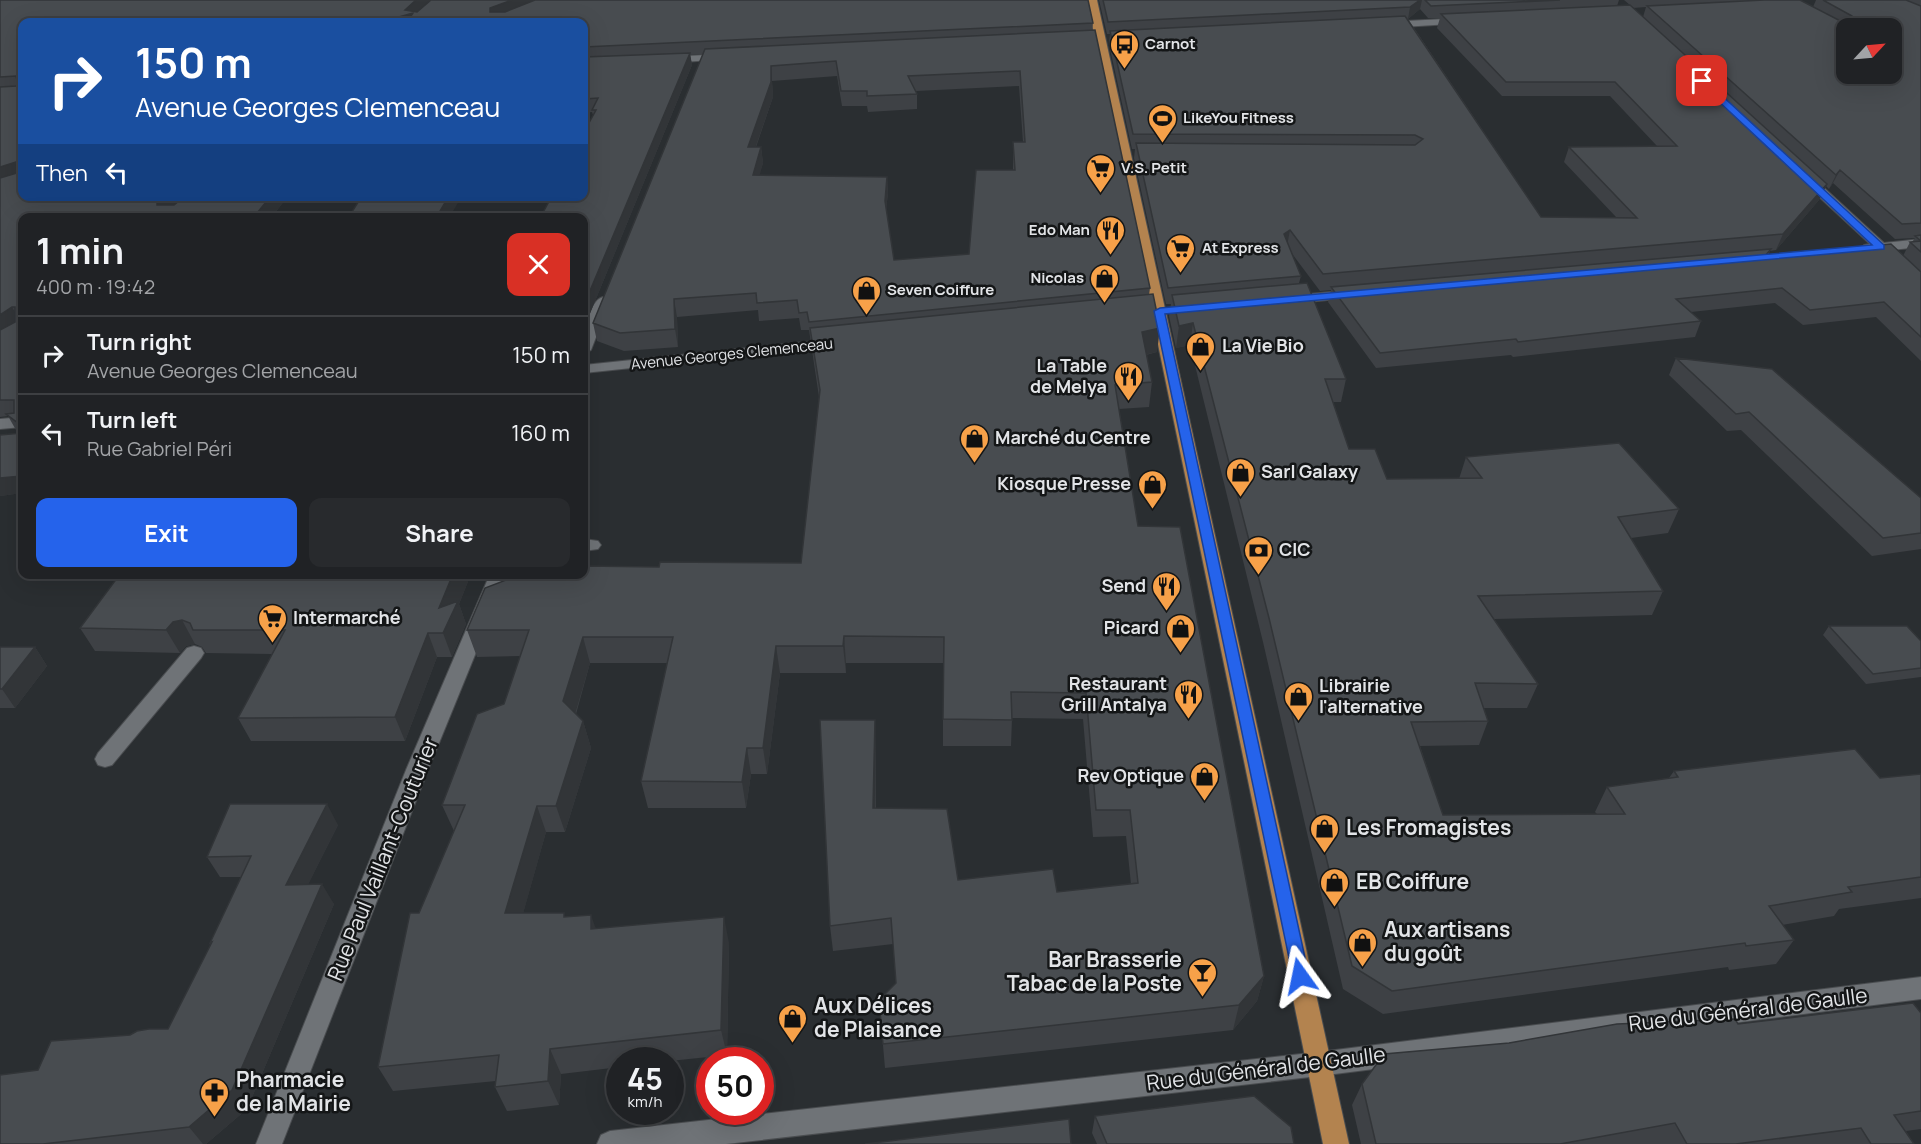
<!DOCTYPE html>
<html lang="en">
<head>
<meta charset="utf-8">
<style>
  :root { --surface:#202225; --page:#282a2d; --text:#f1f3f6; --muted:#a2a4a7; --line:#3d3f42; --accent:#2563eb }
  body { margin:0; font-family:Manrope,sans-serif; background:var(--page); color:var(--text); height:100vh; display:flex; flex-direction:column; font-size:22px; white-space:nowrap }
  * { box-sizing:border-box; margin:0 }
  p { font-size:20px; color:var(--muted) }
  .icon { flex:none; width:33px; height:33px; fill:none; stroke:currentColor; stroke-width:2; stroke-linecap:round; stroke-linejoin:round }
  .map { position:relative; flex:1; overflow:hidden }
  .panel { position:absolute; left:18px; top:213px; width:570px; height:366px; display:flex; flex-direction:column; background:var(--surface); border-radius:12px; box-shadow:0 6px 24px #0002,0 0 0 2px var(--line) }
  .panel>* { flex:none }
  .hud { position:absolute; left:18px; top:18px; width:570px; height:183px; border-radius:12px; box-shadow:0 6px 24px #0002,0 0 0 2px var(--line); background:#1a4fa0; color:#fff; overflow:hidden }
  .needle { width:39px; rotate:64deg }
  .buttons { position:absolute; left:1836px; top:18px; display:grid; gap:12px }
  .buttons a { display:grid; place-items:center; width:66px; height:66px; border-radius:12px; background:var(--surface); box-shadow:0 6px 24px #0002,0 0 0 2px var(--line); font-size:30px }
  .speed { position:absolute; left:606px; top:1047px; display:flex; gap:12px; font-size:30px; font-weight:700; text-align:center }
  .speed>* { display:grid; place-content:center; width:78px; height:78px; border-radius:50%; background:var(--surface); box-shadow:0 6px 24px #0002,0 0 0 2px var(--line); line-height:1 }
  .speed small { font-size:15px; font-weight:400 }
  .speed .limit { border:9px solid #d22; background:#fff; color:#111 }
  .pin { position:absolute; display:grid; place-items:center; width:51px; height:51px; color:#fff; margin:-26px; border-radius:12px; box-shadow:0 3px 9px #0006 }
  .me { position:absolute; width:66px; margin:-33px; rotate:348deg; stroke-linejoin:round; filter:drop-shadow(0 0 4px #0008) }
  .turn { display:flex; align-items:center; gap:21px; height:126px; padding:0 18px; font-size:27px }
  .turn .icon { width:78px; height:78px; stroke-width:2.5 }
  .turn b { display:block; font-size:42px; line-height:51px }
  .then { display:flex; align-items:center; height:57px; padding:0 18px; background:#0003; gap:12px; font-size:22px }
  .round { display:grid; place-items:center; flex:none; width:63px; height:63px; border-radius:12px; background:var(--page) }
  .headline { display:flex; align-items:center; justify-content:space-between; height:102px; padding:0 18px }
  h1 { font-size:36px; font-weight:700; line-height:45px }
  .primary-button { display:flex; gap:12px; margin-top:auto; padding:12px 18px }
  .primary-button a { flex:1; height:69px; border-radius:12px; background:var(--accent); color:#fff; font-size:24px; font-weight:700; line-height:69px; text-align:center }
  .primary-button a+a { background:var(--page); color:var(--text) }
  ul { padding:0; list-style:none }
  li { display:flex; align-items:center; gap:18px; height:78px; padding:0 18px; border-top:2px solid var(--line) }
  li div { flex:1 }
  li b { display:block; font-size:22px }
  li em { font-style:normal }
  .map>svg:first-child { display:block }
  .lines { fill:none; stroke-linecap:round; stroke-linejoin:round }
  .minor-casing { stroke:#494c4f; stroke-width:2 }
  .major-casing { stroke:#494c4f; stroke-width:2 }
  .minor { fill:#6f7377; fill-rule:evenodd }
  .major { fill:#b3834f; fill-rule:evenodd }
  .wall { fill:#3e4145; fill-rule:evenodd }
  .shaded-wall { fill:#323538 }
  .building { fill:#484c50; stroke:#323538; stroke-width:1.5; fill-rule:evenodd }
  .route { fill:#2563eb; stroke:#184099; stroke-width:1.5 }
  .labels { text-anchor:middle; stroke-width:5; stroke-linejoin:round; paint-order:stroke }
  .far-poi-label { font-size:15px; font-weight:bold; fill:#e2e4e7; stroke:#141617; text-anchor:start }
  .far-street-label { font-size:15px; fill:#e2e4e7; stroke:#141617 }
  .poi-label { font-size:18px; font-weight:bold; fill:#e2e4e7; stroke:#141617; text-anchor:start }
  .near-poi-label { font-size:21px; font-weight:bold; fill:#e2e4e7; stroke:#141617; text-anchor:start }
  .near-street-label { font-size:21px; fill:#e2e4e7; stroke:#141617 }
</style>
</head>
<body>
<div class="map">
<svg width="1921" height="1144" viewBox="0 0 1921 1144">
  <rect width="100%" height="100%" fill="#2a2e31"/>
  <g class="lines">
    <defs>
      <path id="minor" d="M1464 18 1467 19V23L1386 28 1381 25 1386 22Z
        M724 54 729 57 728 59 667 63 662 60 667 57Z
        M1806 174 1810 175 1884 243 1921 239V247L1891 250 1921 277V288L1916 287 1878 251H1864L1862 248 1864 245 1870 244 1802 181V175Z
        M1351 290 1356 291 1358 294 1356 297 1289 304 1282 300 1289 296Z
        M603 297 610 301 591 350 584 354C584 341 587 301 603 297Z
        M835 339 842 343 840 346 584 373V365Z
        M22 417V427L0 429V419Z
        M584 539 598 541 601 545 598 549 584 551Z
        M490 574H508L428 770 282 1144H256L406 770Z
        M194 646 201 648 204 653 201 658 112 765 105 767 98 765 95 759 98 753 187 648Z
        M1921 977V999L1319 1076 726 1144H597L601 1135 610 1131 1319 1052Z"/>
      <path id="major" d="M1087 0H1097L1349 1144H1323Z"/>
    </defs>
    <use href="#minor" class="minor-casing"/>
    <use href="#major" class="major-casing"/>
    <use href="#minor" class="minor"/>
    <use href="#major" class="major"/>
  </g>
  <path class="wall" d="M0 0 1093 23 1092 31 1150 288 1149 295 1157 352 1146 355 1152 382 1149 407 1119 409 1138 526 1264 976 1257 1001 1233 1030 885 1068 879 1000 896 984 893 944 833 951 830 926 876 746V808L958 880 1057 892 1131 884 1126 836 1093 837 1083 719 1012 718 1011 746H943V663H846V673H780L767 774H751L746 808H648L641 781 667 663H590L576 714 583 721 591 748 565 832H546L523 913 566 917 596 928 729 943 727 1055 670 1061V1060H620V1067L561 1074 559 1105 507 1111 495 1087 496 1081 393 1091 378 1067 419 913 454 831 442 805 504 704 520 656 477 657 467 630 659 567 801 563 819 397 809 330H801L799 318 759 321 758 310 677 317 678 347 624 351 597 341 593 323 703 54 690 55 692 65 584 328V196L593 115 592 112 584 113V22H22V196H288L271 218H22V493L0 496 20 433 16 430 8 416 0 417ZM837 76 842 106H867L868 112 917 109V94L916 91 1019 86 1023 142H1013V170L969 254 894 260 886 210 888 193 887 177 759 175 763 163 761 147H756L773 97 772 81Z
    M1099 0H1619L1617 6 1630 5 1624 0H1800L1813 7 1816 0H1921V361L1876 317 1803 325 1775 303 1691 312 1701 321 1695 337 1513 357 1511 355 1376 368 1328 302 1331 290 1320 291 1290 251 1301 276 1299 283 1346 379 1341 402H1333L1349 449 1387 479H1459L1466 457 1679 509 1668 533 1631 538 1663 591 1652 615 1494 619 1538 684 1527 708H1484L1488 721 1479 745 1420 746 1443 815 1597 814 1595 812 1607 787 1669 778 1674 771 1880 778 1921 774V898L1839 909 1834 916 1782 925 1794 940 1776 964 1729 970 1728 967 1383 1014 1343 989 1263 642 1190 345 1176 348 1169 316 1171 304H1166L1134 158 1135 149H1132L1109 44 1110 34H1107ZM1646 7 1643 17 1633 8ZM1420 9 1428 18H1440L1437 28 1502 96H1610L1657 146 1569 147 1564 162 1616 217H1541L1408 19ZM1833 183 1895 239 1915 238 1912 242H1910L1903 256H1768L1770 251 1776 250 1819 200 1826 186 1829 189Z
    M1676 358 1921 498V549L1872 556 1741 430 1727 431 1669 375Z
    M120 574H471L459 604 466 624 452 657H437L405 741H251L238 718 272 654 206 653 202 647 195 644 186 646 180 653 95 651 80 628Z
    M1829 626 1921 641V677L1866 684 1823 635Z
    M0 647H35L47 666 15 708H0Z
    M338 825 308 884 334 904 247 1109 206 1144H0L38 1070 130 1035 168 1029 211 944 210 943 242 877H220L207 857Z
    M1921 1013V1129L1906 1131 1914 1144H1361L1352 1105 1362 1084 1738 1024Z
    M1095 1116 1294 1144H1097L1092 1133Z"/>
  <path class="shaded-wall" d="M416 0H431L415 22H381L405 10Z
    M512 0H546L493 20 490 12V8Z
    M1420 0H1422L1420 9 1408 19 1410 7Z
    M690 53 692 65 584 328V305Z
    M771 66 773 97 750 163 748 147Z
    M761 147 763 163 755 192 753 175Z
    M16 162 22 175 0 183V167Z
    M1840 170 1833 183 1829 189 1836 175Z
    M887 177 888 193 885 217V201Z
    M1827 184 1819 200 1776 250 1783 234Z
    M164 196H188L164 216 157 205V202Z
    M271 196H288L271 218H253Z
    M449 196H462L449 218H436Z
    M1290 230 1287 246 1284 234Z
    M674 299 677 317 678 347 675 329Z
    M12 307 21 322 0 335V315Z
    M1193 323 1190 345 1176 348 1179 326Z
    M1160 328 1157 352 1139 356 1142 332Z
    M22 476V493L0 496V478Z
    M453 574H471L459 604 466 624 452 657 443 633 439 608Z
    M182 620 195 644 186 646 180 653 166 630 173 622Z
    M428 633 437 657 405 741 395 717Z
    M844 636 846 663V673L843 646Z
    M583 637 590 663 571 728 563 701Z
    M776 646 780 673 767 774 763 748Z
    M35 647 47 666 15 708 2 689Z
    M875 720 876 746 875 834 873 808Z
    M583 721 591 748 565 832 556 806Z
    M747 748 751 774 746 808 742 782Z
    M327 804 338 825 298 905 286 885Z
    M537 806 546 832 516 939 505 913Z
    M322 884 334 904 247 1109 206 1144H203L189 1127Z
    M591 915 600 941 591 929Z
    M724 917 729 943 727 1055 721 1030Z
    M1264 976 1257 1001 1233 1030 1239 1005Z
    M550 1049 561 1074 559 1105 548 1081Z"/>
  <path class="building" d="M0 0H416L405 10 417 12 431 0H512L490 8V12H505L535 0H1088L1093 23 584 47V22H407L413 13 381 22H22V196H164L157 202V205H174L185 196H271L253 218H22V426L6 414 14 413V400H0V330L15 322V307H12L0 315V178L17 173 16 162 0 167V87L16 86 18 84 16 76 0 77Z
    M1103 0H1420L1410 7 1108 22Z
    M1425 0H1560L1431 6Z
    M1764 0H1800L1852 27V16L1823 0H1906L1921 6V223L1902 224 1840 170 1836 175 1647 6ZM1846 28H1892V74H1846Z
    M1630 5 1827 184 1783 234 1323 274 1290 230 1284 234 1301 276 1168 288 1136 143 1415 145 1423 139 1415 135 1133 134 1110 31 1405 16 1541 217 1637 218 1569 147 1677 146 1615 82H1506L1441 14Z
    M1095 30 1150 288 809 322 807 312 799 313 797 300 757 303 756 293 674 299 675 329 620 333 593 323 705 49ZM836 61 841 91H867V96L917 94 908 76 1020 71 1025 142H1013L1015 170H976L969 254 894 260 885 201 887 177 753 175 761 147H748L771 82V66Z
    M690 53 584 305V218H540L552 196H584V132L596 110H592L598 98 584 99V57Z
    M362 196H449L436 218H348Z
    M1921 235V241L1915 236Z
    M1921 241V252L1910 242Z
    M1891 244 1921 272V337L1884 302 1810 310 1782 288 1676 299 1701 321 1518 342 1516 339 1380 353 1331 287 1771 249 1765 256Z
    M1307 283 1346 379H1325L1349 449H1375L1387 479 1482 478 1466 457 1619 443 1679 509 1618 517 1663 591 1478 596 1538 684 1475 683 1488 721 1411 722 1443 815 1625 814 1607 787 1678 777 1674 771 1855 749 1880 778 1921 774V877L1848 887 1852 892 1769 906 1794 940 1746 946 1745 943 1392 991 1352 966 1269 618 1193 323 1179 326 1172 295Z
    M1153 294 1160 328 1142 332 1152 382 1115 385 1138 526 1180 527 1264 976 1239 1005 883 1044 879 1000 896 983 891 918 830 926 820 720H875L873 808 947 809 958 880 1053 869 1057 892 1138 883 1130 810H1096L1086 693 1011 692 1012 720 943 719 944 637 844 636 843 646H776L763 748H747L742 782 641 781 673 637H583L563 701 583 721 556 806H537L505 913H564V917L591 915V929L724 917 721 1030 550 1049 548 1081 495 1087 499 1055 378 1067 410 913H419L465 805H442L477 714 504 704 529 630H467L485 588 522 574H584V566L659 567 660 562 801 563 820 390 810 328Z
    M1676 358 1772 369 1921 498V533L1883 538 1749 412 1736 414Z
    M22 433V476L0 478V435Z
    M120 574H453L439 608 458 601 443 633H428L395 717 238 718 285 630H193L190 623 182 620 173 622 166 630 80 628Z
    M1829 626H1907L1921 641V668L1873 674Z
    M0 647H35L2 689H0Z
    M230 804H327L286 885 322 884 232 1090 189 1127 43 1144H0V1075L38 1070 51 1041 130 1035 137 1031 149 1029H168L212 942 210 943 251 856 207 857Z
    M1913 1003 1921 1013V1111L1894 1115 1914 1144H1871L1861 1128 1736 1144H1687L1675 1123 1560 1144H1376L1362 1084 1384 1054 1509 1043 1617 1024 1735 1019 1738 1024Z
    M1254 1096 1291 1127 1294 1144H1107L1095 1116Z
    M1069 1119 1071 1144H865Z"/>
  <path class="route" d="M1699 80H1705L1884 245V249L1165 314 1309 976 1307 982 1300 984 1294 982 1154 311 1160 308 1872 245 1699 83Z"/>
  <defs>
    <symbol id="bus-pin" viewBox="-11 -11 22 30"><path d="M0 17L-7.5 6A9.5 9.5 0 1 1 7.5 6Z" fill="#f7a149" stroke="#141617"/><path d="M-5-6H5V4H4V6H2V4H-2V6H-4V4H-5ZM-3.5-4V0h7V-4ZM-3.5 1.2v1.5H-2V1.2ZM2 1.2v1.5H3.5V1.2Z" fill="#111"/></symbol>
    <symbol id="stadium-pin" viewBox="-11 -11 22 30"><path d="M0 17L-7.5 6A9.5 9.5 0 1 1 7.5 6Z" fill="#f7a149" stroke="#141617"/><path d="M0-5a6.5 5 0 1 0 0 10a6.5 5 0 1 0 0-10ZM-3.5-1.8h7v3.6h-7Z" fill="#111"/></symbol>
    <symbol id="supermarket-pin" viewBox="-11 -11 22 30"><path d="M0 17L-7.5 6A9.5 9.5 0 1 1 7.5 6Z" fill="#f7a149" stroke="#141617"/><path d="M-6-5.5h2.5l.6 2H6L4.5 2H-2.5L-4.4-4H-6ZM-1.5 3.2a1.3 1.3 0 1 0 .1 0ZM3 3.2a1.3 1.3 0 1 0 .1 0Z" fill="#111"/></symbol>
    <symbol id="restaurant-pin" viewBox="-11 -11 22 30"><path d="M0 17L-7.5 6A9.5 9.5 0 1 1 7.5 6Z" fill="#f7a149" stroke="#141617"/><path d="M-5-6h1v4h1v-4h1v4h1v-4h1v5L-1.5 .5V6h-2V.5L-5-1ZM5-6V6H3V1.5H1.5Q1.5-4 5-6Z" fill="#111"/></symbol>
    <symbol id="shop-pin" viewBox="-11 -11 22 30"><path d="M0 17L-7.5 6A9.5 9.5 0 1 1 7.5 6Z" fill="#f7a149" stroke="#141617"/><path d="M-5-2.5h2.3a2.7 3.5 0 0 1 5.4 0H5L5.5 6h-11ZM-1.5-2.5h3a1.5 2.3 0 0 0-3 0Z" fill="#111"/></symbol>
    <symbol id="bank-pin" viewBox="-11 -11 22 30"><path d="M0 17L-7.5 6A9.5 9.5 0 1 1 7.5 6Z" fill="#f7a149" stroke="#141617"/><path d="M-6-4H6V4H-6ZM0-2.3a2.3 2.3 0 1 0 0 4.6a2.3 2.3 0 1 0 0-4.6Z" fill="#111"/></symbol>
    <symbol id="bar-pin" viewBox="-11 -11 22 30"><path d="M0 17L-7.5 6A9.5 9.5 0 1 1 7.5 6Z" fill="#f7a149" stroke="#141617"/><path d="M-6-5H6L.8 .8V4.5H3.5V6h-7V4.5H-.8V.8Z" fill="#111"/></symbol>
    <symbol id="pharmacy-pin" viewBox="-11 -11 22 30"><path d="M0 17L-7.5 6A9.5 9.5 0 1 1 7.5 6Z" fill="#f7a149" stroke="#141617"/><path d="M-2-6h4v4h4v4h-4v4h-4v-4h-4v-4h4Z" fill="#111"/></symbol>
  </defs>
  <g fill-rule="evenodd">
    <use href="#bus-pin" x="1108" y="28" width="33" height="45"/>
    <use href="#stadium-pin" x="1146" y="102" width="33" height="45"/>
    <use href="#supermarket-pin" x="1084" y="152" width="33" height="45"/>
    <use href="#restaurant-pin" x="1094" y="214" width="33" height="45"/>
    <use href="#supermarket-pin" x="1164" y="232" width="33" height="45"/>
    <use href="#shop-pin" x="1088" y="262" width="33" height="45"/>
    <use href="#shop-pin" x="850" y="274" width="33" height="45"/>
    <use href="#shop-pin" x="1184" y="330" width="33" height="45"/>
    <use href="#restaurant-pin" x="1112" y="360" width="33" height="45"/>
    <use href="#shop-pin" x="958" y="422" width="33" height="45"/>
    <use href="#shop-pin" x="1224" y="456" width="33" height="45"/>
    <use href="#shop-pin" x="1136" y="468" width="33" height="45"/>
    <use href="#bank-pin" x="1242" y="534" width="33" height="45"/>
    <use href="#restaurant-pin" x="1150" y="570" width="33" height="45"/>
    <use href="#supermarket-pin" x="256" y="602" width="33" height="45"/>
    <use href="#shop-pin" x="1164" y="612" width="33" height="45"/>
    <use href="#restaurant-pin" x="1172" y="678" width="33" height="45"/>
    <use href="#shop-pin" x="1282" y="680" width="33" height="45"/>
    <use href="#shop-pin" x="1188" y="760" width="33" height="45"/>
    <use href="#shop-pin" x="1308" y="812" width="33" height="45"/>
    <use href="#shop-pin" x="1318" y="866" width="33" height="45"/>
    <use href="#shop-pin" x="1346" y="926" width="33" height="45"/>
    <use href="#bar-pin" x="1186" y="956" width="33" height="45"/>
    <use href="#shop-pin" x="776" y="1002" width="33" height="45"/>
    <use href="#pharmacy-pin" x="198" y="1076" width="33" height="45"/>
  </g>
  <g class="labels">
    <g class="far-poi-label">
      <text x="1145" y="49">Carnot</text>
      <text x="1183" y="123">LikeYou Fitness</text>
      <text x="1121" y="173">V.S. Petit</text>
      <text x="1090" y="235" text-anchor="end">Edo Man</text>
      <text x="1202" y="253">At Express</text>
      <text x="1084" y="283" text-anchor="end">Nicolas</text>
      <text x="887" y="295">Seven Coiffure</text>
    </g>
    <g class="far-street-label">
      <text transform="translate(732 354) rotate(-6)" y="5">Avenue Georges Clemenceau</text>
    </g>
    <g class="poi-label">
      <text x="1222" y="352">La Vie Bio</text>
      <text x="1107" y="372" text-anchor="end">La Table<tspan x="1107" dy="21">de Melya</tspan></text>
      <text x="995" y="444">Marché du Centre</text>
      <text x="1261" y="478">Sarl Galaxy</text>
      <text x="1131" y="490" text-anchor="end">Kiosque Presse</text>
      <text x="1279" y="556">CIC</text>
      <text x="1146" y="592" text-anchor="end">Send</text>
      <text x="293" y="624">Intermarché</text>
      <text x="1159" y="634" text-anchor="end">Picard</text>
      <text x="1167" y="690" text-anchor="end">Restaurant<tspan x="1167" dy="21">Grill Antalya</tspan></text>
      <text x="1319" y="692">Librairie<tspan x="1319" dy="21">l'alternative</tspan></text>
      <text x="1184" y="782" text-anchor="end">Rev Optique</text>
    </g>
    <g class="near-poi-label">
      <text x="1346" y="835">Les Fromagistes</text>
      <text x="1356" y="889">EB Coiffure</text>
      <text x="1384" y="937">Aux artisans<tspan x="1384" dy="24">du goût</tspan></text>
      <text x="1182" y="967" text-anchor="end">Bar Brasserie<tspan x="1182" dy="24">Tabac de la Poste</tspan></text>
      <text x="814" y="1013">Aux Délices<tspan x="814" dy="24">de Plaisance</tspan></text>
      <text x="236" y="1087">Pharmacie<tspan x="236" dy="24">de la Mairie</tspan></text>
    </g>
    <g class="near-street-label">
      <text transform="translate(383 859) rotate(-68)" y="7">Rue Paul Vaillant-Couturier</text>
      <text transform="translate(1748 1010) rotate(-7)" y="7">Rue du Général de Gaulle</text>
      <text transform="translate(1266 1069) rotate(-7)" y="7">Rue du Général de Gaulle</text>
    </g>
  </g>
</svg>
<div class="buttons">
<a><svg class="needle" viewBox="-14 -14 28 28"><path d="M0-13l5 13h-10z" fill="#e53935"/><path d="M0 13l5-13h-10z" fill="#a2a4a7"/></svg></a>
</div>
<div class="speed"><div>45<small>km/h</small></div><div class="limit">50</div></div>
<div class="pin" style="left:1702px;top:81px;background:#d93025"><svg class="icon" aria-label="arrive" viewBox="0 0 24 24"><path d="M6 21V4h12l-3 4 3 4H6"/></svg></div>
<svg class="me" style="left:1300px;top:976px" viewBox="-20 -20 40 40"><path d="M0-17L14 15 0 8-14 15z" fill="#2563eb" stroke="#fff" stroke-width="4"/></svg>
<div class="hud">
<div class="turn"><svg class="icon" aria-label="right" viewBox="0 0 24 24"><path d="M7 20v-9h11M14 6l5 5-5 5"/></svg><div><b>150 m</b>Avenue Georges Clemenceau</div></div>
<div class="then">Then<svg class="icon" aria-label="left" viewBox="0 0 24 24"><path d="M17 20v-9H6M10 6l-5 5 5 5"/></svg></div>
</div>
<section class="panel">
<div class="headline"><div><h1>1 min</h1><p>400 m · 19:42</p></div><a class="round" style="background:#d93025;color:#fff"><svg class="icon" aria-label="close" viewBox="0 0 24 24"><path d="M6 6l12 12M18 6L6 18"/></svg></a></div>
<ul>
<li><svg class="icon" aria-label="right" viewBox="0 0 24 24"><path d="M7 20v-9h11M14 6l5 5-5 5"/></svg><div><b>Turn right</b><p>Avenue Georges Clemenceau</p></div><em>150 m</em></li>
<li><svg class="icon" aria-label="left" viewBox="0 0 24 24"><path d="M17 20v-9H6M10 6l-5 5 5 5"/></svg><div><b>Turn left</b><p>Rue Gabriel Péri</p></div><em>160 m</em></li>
</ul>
<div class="primary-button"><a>Exit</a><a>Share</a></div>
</section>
</div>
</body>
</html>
